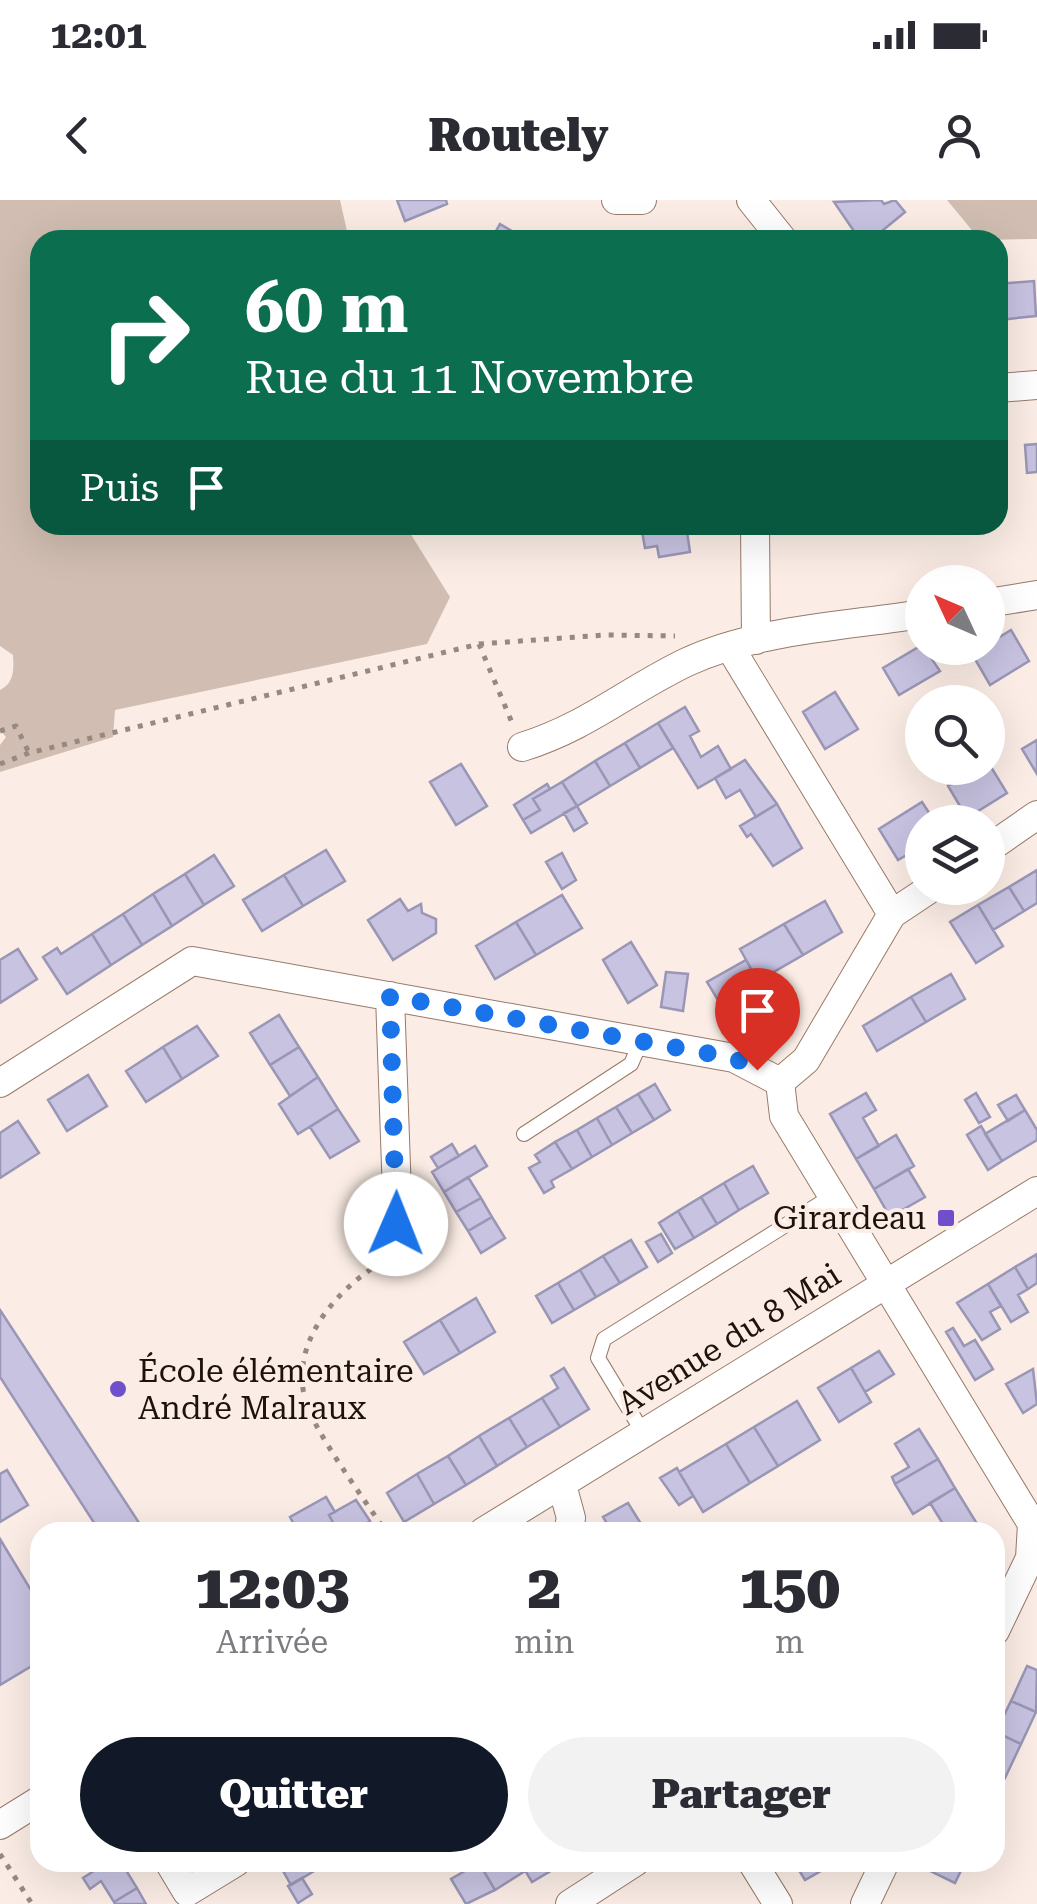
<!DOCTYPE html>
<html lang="fr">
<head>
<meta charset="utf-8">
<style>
  :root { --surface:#fff; --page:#f2f2f3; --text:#2b2b33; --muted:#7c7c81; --accent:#111827 }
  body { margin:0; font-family:"Roboto Serif",serif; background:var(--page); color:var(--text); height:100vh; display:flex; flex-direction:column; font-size:38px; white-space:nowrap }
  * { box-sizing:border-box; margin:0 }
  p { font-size:32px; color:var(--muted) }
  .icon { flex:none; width:55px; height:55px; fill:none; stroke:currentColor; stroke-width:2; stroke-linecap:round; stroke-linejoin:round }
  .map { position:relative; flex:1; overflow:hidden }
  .drawer { position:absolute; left:30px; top:1322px; width:975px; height:350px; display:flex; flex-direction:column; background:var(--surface); border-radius:30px; box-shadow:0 10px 40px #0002 }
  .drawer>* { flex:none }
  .guide { position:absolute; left:30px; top:30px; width:978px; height:305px; border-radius:30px; box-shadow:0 10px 40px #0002; background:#0b6e4f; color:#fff; overflow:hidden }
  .needle { width:65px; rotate:314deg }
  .tools { position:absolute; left:905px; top:365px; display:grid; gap:20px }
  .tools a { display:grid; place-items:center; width:100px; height:100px; border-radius:50%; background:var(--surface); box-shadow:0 10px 40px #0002; font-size:50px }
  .pin { position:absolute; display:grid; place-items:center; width:85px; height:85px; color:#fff; margin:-102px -42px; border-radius:50% 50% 50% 0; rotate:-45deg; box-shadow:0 0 10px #0007 }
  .pin .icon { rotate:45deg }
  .me { position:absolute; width:110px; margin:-55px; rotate:1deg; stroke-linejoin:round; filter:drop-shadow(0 0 8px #0008) }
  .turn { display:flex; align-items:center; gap:35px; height:210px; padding:0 50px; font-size:45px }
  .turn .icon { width:130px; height:130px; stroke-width:2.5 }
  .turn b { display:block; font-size:70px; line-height:85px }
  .then { display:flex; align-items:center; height:95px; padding:0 50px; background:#0003; gap:20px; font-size:38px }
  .eta { display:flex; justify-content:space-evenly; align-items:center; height:170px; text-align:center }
  .eta b { font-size:60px; font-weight:800; line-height:70px }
  .cta { display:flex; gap:20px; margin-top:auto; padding:20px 50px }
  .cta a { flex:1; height:115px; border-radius:60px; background:var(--accent); color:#fff; font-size:40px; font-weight:800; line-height:115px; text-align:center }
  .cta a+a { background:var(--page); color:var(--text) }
  .status { display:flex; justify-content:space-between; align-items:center; height:70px; padding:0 50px; background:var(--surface); direction:ltr }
  .status svg { height:28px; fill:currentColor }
  header { display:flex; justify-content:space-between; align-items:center; height:130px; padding:0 50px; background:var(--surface); font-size:45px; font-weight:800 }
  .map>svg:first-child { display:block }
  .green { fill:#d1bdb1 }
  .building { fill:#c7c3e1; stroke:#9a96b6; stroke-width:2.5 }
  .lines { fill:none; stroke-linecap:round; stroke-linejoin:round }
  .service-casing { stroke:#987a68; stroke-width:16 }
  .minor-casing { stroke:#987a68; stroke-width:30 }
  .path { stroke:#968982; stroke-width:5; stroke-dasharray:5 8; stroke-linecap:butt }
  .service { stroke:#fff; stroke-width:14 }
  .minor { stroke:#fff; stroke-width:28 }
  .route { stroke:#1a73e8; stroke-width:18; stroke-dasharray:0 32.4 }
  .poi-dot { fill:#7050ca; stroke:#fbede5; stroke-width:4 }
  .labels { text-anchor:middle; stroke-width:8; stroke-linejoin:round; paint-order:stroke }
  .poi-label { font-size:32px; fill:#1e130c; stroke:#fbede5; text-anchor:end }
  .street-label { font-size:32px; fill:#1e130c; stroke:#fbede5 }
</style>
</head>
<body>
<div class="status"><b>12:01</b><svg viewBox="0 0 49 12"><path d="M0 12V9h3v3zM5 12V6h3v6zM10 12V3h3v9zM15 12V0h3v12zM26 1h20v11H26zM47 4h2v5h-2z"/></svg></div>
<header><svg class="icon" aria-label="back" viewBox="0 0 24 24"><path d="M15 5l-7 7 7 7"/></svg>Routely<svg class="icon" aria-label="person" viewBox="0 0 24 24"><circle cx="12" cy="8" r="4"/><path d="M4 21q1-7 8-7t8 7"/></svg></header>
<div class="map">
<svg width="1037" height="1704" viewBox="0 0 1037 1704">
  <rect width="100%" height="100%" fill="#fbede5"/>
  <path class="green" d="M0 0H340L349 40H40V325H405L450 397 427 444 115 510 113 537 0 572V545L6 537 0 530V490C14 483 14 470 13 455L0 446Z
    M947 0H1037V39L980 40Z"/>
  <path class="building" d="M397 0H446L447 4 405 21Z
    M881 0 884 4 895 0 905 12 871 40H860L834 2Z
    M500 24 527 40H491Z
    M1034 81 1036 116 998 120V84Z
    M1037 244V272L1027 273 1025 245Z
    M686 325 690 352 659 357 657 346 645 348 641 326Z
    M1011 430 1029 461 990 485 972 454Z
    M922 445 940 471 899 495 883 468Z
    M835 492 858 529 825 549 803 512Z
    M685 507 699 531 690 536 701 557 718 546 731 569 698 588 658 523Z
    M658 523 673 548 640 568 625 543Z
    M1037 540V574L1022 549Z
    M625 543 640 568 610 586 595 561Z
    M745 560 777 604 756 617 740 590 726 598 715 578Z
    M595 561 610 586 577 606 562 582Z
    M988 562 1007 593 967 618 948 586 979 568H988Z
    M461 564 487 606 456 625 430 582Z
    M562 582 577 606 531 633 523 620 540 610 533 599Z
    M547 584 550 589 533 599 540 610 523 620 514 605Z
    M922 602 935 622H922V646L898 660 879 629Z
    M777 604 802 648 773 666 751 634 747 637 740 626Z
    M577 606 587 623 574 631 564 613Z
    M326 650 345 681 303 706 284 675Z
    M562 653 576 680 562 689 546 662Z
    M214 655 234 686 204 705 185 674Z
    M1037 670V703L1024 711 1009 687Z
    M185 674 204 705 172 726 153 694Z
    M284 675 303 706 262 731 243 700Z
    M1009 687 1024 711 993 730 978 705Z
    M153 694 172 726 142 745 123 714Z
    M562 695 582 728 536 755 516 722Z
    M400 699 408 711 421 704 422 713 436 719V733L393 760 368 720Z
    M825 701 842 732 803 755 784 724Z
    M978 705 1003 746 976 763 950 722Z
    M123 714 142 745 111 765 92 734Z
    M516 722 536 755 495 779 476 746Z
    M784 724 803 755 758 781 740 749Z
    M92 734 111 765 67 794 43 757 57 748 61 754Z
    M631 742 657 785 628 803 603 760Z
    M18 749 37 779 0 803V760Z
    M746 760 765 793 727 815 707 782Z
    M666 772 688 774 683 811 661 807Z
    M951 774 965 799 926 822 911 797Z
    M911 797 926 822 877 851 863 826Z
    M279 815 299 847 270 865 250 833Z
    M197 826 218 856 182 879 163 847Z
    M163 847 182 879 146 902 126 871Z
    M299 847 318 877 290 896 270 865Z
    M88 875 107 906 67 931 48 900Z
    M318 877 338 909 298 934 279 904Z
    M655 884 670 910 654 920 638 894Z
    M866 893 876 910 863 918 879 946 856 959 830 914Z
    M976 893 990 917 979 923 965 900Z
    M638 894 654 920 632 933 616 907Z
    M1016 895 1025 910 1008 921 998 905Z
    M616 907 632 933 612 945 597 918Z
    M338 909 359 941 330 958 310 927Z
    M1025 910 1037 930V940L1002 961 985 934Z
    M597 918 612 945 592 957 577 930Z
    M18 921 39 953 0 978V933Z
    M981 926 1002 961 988 970 967 935Z
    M577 930 592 957 572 969 555 942Z
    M896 935 914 966 874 989 856 959Z
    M555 942 572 969 551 981 554 987 544 993 529 968 540 962 535 955Z
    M452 944 459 956 438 968 431 957Z
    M475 946 487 966 444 992 432 972Z
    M753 966 768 993 739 1010 724 983Z
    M908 969 925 997 890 1017 874 989Z
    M468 977 481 998 456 1012 444 992Z
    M724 983 739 1010 717 1024 701 997Z
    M701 997 717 1024 694 1038 678 1011Z
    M481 998 492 1017 468 1031 456 1012Z
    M678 1011 694 1038 675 1049 659 1023Z
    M492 1017 505 1038 481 1053 468 1031Z
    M661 1034 672 1053 658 1062 646 1042Z
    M631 1040 647 1067 620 1083 603 1056Z
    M1037 1054V1083L1028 1089 1015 1067Z
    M603 1056 620 1083 596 1097 580 1070Z
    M1015 1067 1028 1089 1018 1095 1028 1112 1011 1122 988 1084Z
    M580 1070 596 1097 574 1110 558 1083Z
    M558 1083 574 1110 552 1123 536 1096Z
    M988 1084 1001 1106 990 1112 1000 1129 982 1140 957 1103Z
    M476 1098 495 1132 460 1153 440 1120Z
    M0 1110 145 1332H100L0 1177Z
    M440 1120 460 1153 424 1174 404 1142Z
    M953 1128 964 1146 975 1140 993 1169 975 1180 946 1132Z
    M879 1151 894 1174 865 1192 851 1168Z
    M564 1168 589 1209 560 1227 542 1198 558 1188 551 1176Z
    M851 1168 871 1202 839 1222 818 1188Z
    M1033 1169 1037 1204 1023 1213 1006 1184Z
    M542 1198 560 1227 527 1247 509 1218Z
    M797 1201 820 1240 778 1266 754 1227Z
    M509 1218 527 1247 497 1266 479 1236Z
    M754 1227 778 1266 750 1283 726 1244Z
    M919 1229 938 1259 895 1284 892 1277 909 1267 895 1244Z
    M479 1236 497 1266 466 1285 448 1256Z
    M726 1244 750 1283 703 1312 679 1272Z
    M448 1256 466 1285 434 1304 417 1274Z
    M938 1259 955 1288 913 1314 895 1284Z
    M677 1268 693 1296 679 1305 660 1278Z
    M7 1270 28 1305 0 1322V1274Z
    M417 1274 434 1304 404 1322 387 1293Z
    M955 1288 982 1332H948L930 1303Z
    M326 1297 335 1312 329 1315 338 1332H298L290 1317Z
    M356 1300 370 1321 354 1332H338L329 1315Z
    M628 1303 643 1327 634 1332H612L603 1317Z
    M0 1339 40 1405V1461L0 1485Z
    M1027 1466 1037 1470 1036 1512 1011 1501Z
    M1011 1501 1036 1512 1021 1544 996 1532Z
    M996 1532 1021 1544 1005 1578 995 1573Z
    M108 1662H121L137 1688 114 1702 101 1681 90 1689 83 1678Z
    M278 1662H309L314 1671 291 1685Z
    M520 1662 525 1671 495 1690 479 1663Z
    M520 1662H557L559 1666 532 1682Z
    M794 1662H833V1664L805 1680Z
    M932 1662H965L955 1683 928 1670Z
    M479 1663 495 1690 466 1704 451 1679Z
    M302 1678 312 1694 298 1703 288 1686Z
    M137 1688 146 1704H115L114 1702Z"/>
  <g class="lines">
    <defs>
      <path id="service" d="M524 934 631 864 641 841
        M644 1234 598 1158 604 1139 832 996"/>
      <path id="minor" d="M616 0H642
        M751 0 783 40
        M998 188 1037 185
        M755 325 756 440
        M988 403 1037 395
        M731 449 892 714
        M522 547C587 527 628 490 687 462 758 429 847 426 922 414
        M988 649 1037 615
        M390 796 397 995 394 1053
        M780 882 806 860 892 714 931 688
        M0 883 192 761 734 858 780 882 784 916 1032 1324 1030 1358 995 1431
        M562 1285 571 1318 568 1332
        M483 1332 1037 991
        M0 1625 40 1600
        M169 1662 187 1692 236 1662
        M752 1662 778 1704
        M570 1704 635 1662
        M865 1704 885 1662"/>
    </defs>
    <use href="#service" class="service-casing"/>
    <use href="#minor" class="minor-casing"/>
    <path class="path" d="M951 382 973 379
      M479 444 605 435 675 436
      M0 531 16 526 29 553
      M0 564 29 553 479 444 513 525
      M371 1069C331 1097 291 1145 305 1199 312 1229 367 1303 386 1332
      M0 1654 32 1704"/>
    <use href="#service" class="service"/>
    <use href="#minor" class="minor"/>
  </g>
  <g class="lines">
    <path class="route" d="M396 1024 390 796 734 858 757 870"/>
  </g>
  <g class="poi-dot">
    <rect x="936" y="1008" width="20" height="20" rx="5"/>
    <circle cx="118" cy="1189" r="10"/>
  </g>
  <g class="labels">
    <g class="poi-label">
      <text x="926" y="1029">Girardeau</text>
      <text x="138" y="1182" text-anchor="start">École élémentaire<tspan x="138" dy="37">André Malraux</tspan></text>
    </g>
    <g class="street-label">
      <text transform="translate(729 1139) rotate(-32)" y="11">Avenue du 8 Mai</text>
    </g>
  </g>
</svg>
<div class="tools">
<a><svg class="needle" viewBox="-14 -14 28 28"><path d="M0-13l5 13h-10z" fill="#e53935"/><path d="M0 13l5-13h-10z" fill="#7c7c81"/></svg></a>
<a><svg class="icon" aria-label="search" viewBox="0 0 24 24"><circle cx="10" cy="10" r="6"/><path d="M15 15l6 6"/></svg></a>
<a><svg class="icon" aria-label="layers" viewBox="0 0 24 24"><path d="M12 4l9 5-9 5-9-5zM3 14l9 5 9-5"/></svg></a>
</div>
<div class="pin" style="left:757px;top:870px;background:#d93025"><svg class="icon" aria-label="arrive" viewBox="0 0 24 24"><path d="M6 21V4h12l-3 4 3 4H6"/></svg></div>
<svg class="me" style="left:396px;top:1024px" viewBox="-20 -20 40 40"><circle r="19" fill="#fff"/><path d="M0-13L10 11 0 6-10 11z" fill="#1a73e8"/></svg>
<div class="guide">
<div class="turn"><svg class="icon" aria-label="right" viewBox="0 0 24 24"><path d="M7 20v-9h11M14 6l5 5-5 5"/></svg><div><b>60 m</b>Rue du 11 Novembre</div></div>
<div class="then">Puis<svg class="icon" aria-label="arrive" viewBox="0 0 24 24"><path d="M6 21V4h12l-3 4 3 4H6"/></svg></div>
</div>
<section class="drawer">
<div class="eta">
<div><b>12:03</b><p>Arrivée</p></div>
<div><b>2</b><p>min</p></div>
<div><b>150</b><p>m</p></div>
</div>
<div class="cta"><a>Quitter</a><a>Partager</a></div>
</section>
</div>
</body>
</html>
